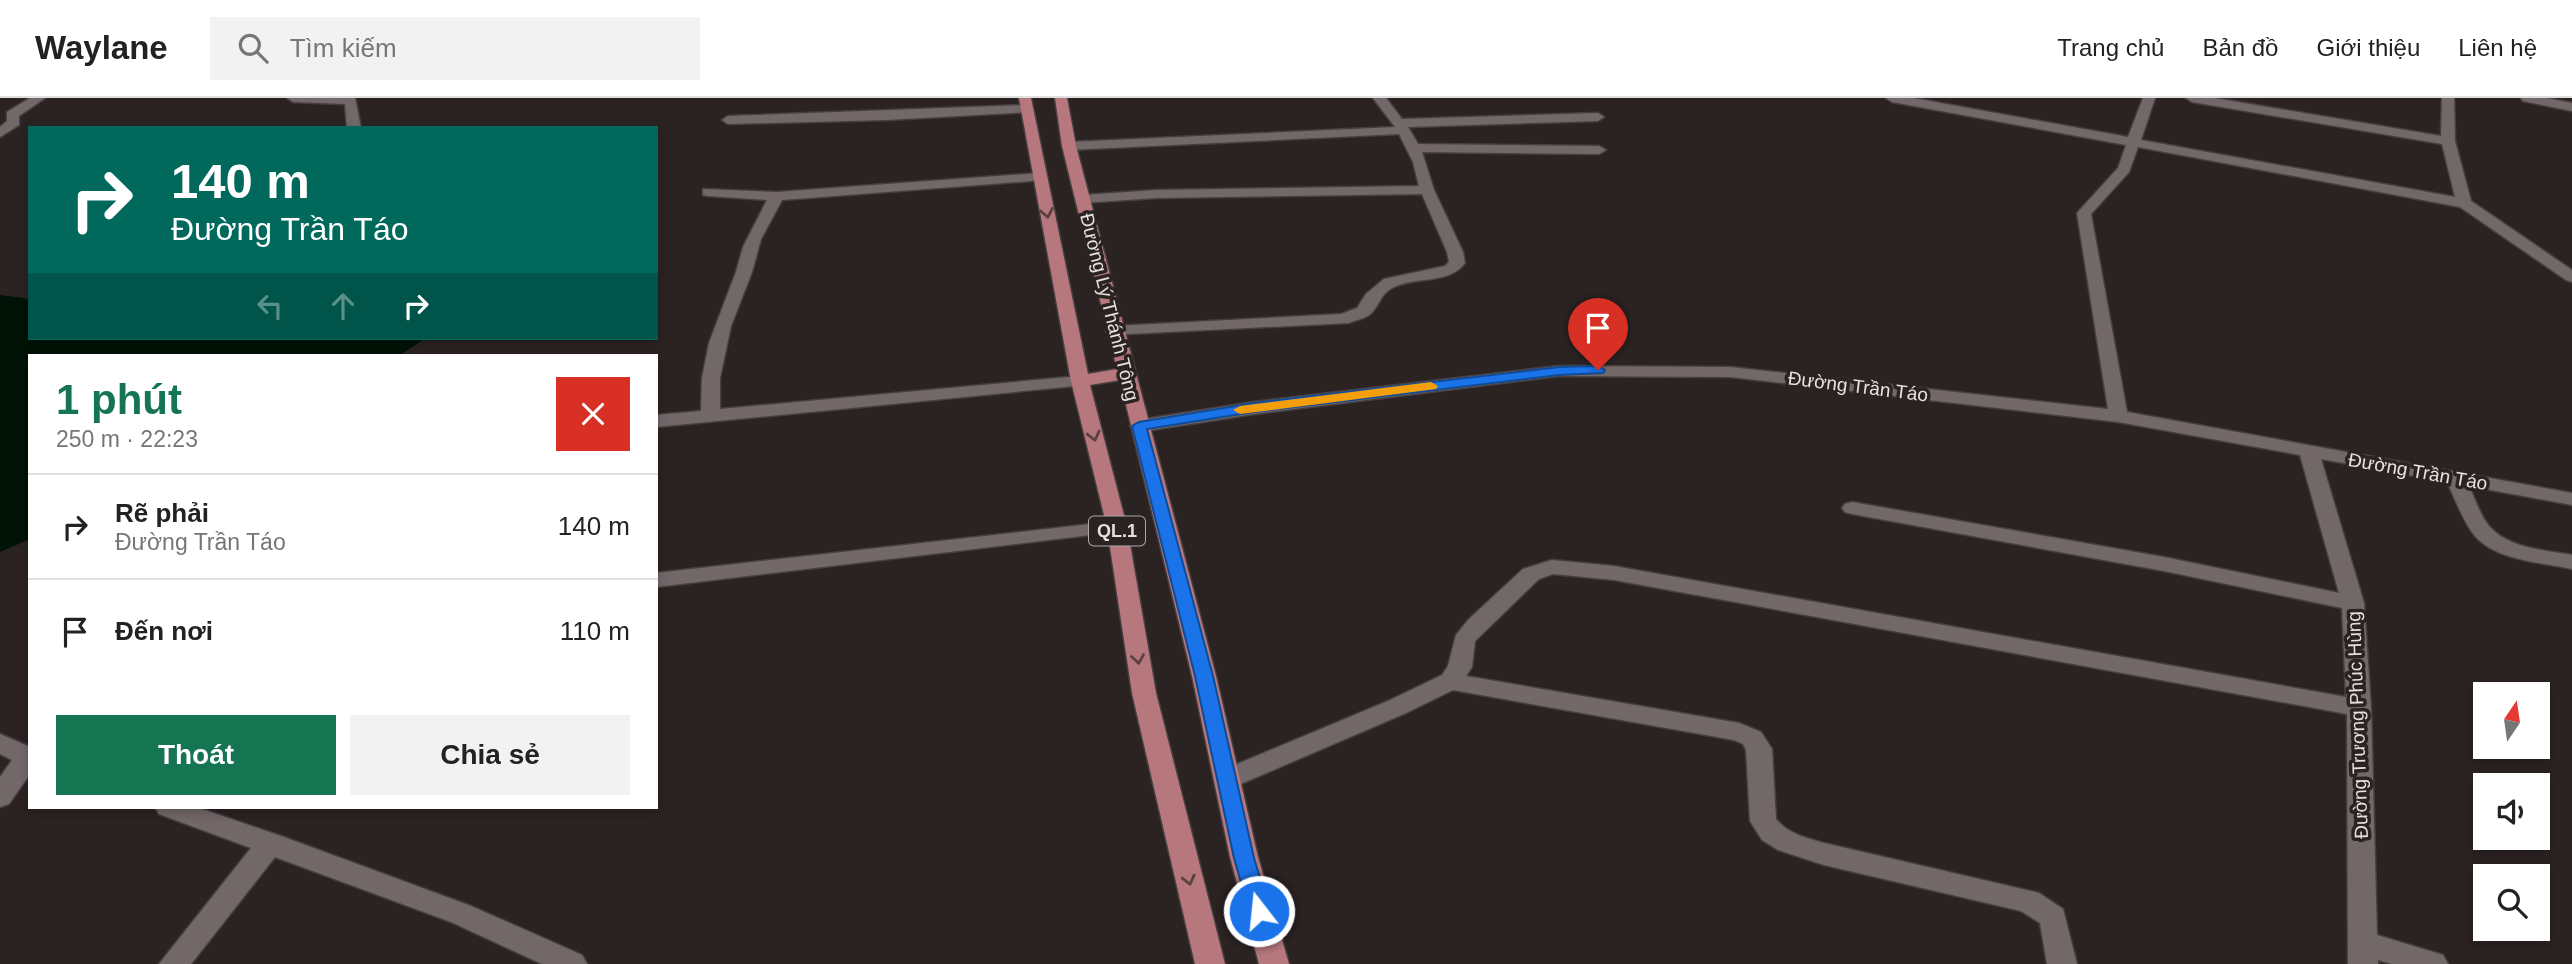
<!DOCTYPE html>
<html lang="vi">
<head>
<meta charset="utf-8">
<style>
  :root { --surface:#fff; --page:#f2f2f2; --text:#222; --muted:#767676; --line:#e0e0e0; --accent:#157451 }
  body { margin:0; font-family:Arial,sans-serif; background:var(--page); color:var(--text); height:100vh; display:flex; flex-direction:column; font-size:26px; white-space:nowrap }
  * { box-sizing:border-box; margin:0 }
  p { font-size:23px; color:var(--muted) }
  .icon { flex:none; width:38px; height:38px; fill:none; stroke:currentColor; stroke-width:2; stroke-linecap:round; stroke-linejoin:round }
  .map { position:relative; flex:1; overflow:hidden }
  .panel { position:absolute; left:28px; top:256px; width:630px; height:455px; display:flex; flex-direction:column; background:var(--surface); border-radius:0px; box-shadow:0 4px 10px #0003 }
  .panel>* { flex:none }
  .guide { position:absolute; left:28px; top:28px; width:630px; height:214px; border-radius:0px; box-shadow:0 4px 10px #0003; background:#00695c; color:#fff; overflow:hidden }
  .needle { width:46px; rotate:13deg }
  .buttons { position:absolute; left:2473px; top:584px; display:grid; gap:14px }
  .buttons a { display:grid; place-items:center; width:77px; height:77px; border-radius:0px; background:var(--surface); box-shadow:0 4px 10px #0003; font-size:35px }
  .pin { position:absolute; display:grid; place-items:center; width:60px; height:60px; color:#fff; margin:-72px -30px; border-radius:50% 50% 50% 0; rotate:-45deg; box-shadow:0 0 7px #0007 }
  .pin .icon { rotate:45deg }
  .me { position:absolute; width:77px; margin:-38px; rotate:344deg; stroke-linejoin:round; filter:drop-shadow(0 0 5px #0008) }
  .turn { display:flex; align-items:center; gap:24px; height:147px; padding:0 28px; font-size:32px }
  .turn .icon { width:91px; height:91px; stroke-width:2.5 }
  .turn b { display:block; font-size:49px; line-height:60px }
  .lanes { display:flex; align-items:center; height:66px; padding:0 28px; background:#0003; justify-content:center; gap:35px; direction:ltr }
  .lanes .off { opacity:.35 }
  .round { display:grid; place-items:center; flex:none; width:74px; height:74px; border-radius:0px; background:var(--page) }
  .head { display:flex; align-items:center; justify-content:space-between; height:119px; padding:0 28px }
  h1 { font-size:42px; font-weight:600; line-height:52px; color:var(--accent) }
  .cta { display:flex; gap:14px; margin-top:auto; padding:14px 28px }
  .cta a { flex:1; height:80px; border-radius:0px; background:var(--accent); color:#fff; font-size:28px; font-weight:600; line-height:80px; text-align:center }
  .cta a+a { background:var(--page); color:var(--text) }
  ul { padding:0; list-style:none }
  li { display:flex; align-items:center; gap:21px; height:105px; padding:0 28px; border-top:2px solid var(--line) }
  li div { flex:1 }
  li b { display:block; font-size:26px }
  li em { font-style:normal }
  header { display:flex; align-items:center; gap:42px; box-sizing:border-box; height:98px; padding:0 35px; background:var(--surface); border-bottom:2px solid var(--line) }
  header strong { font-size:33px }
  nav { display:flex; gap:38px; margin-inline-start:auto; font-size:24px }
  .search { width:490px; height:63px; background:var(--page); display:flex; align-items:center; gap:18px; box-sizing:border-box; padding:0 24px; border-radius:0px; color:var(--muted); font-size:26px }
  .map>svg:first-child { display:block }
  .water { fill:#001206 }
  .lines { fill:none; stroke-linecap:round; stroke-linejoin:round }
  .minor-casing { stroke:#463e3f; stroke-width:3 }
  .major-casing { stroke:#463e3f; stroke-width:3 }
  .minor { fill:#736869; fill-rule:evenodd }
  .major { fill:#b6787d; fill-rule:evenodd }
  .oneway { stroke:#5c4042 }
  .route { fill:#1a73e8; stroke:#114b97; stroke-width:2 }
  .slow { fill:#f59e0b }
  .labels { text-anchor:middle; stroke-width:7; stroke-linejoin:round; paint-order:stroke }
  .shield { fill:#2b2222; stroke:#afa7a8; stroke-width:2 }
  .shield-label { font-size:18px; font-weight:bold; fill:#e7e0e1 }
  .street-label { font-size:19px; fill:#e7e0e1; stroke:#2b2222 }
</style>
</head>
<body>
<header>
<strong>Waylane</strong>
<div class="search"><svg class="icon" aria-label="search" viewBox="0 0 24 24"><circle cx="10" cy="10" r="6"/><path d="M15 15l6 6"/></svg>Tìm kiếm</div>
<nav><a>Trang chủ</a><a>Bản đồ</a><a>Giới thiệu</a><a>Liên hệ</a></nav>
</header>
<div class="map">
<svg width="2572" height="866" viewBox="0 0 2572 866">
  <rect width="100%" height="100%" fill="#2b2222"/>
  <path class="water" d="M0 197 30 201V240H426L400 257H30V441L0 454Z"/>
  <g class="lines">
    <defs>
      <path id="minor" d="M30 0H45L19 18V27L0 39V29L7 23V14Z
        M287 0H355L361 30H347L345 6 293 4Z
        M1373 0H1386L1402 21 1598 15 1604 19 1598 23 1408 29 1418 46 1599 48 1606 52 1599 56 1422 54 1434 92 1463 154 1465 165C1448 187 1417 178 1394 189 1379 196 1380 209 1369 217 1364 221 1355 222 1349 225L1109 237 1106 233 1115 228 1341 216 1357 210 1366 196 1384 181 1445 168 1449 164 1447 154 1422 96 1156 100 1083 105 1076 101 1083 97 1156 92 1419 88 1413 64 1399 36 1069 52 1062 48 1069 44 1395 29Z
        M1886 0H1913L2128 39 2143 0H2155L2141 42 2455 99 2442 46 2192 4 2186 0H2214L2441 38 2442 0H2454L2455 43 2471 103 2572 172V184L2566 182 2460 109 2138 49 2129 74 2091 116 2127 314 2572 395V407L2469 388C2475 401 2480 417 2489 428 2509 451 2545 452 2572 457V471C2541 464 2497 463 2475 438 2462 422 2456 402 2447 384L2321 361 2364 505 2371 610 2377 837 2443 857 2448 866H2392L2378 862V866H2348L2347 616 1614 482 1553 476 1539 481 1475 543 1472 569 1466 578 1739 625 1761 634 1772 651 1776 721C1788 736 1806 740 1824 745L2039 795 2063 811 2077 866H2047L2040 825 2021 813 1824 767 1778 752 1762 742 1750 723 1746 652 1743 646 1734 642 1453 592 1406 615 1236 688 1227 691 1218 688 1214 681 1218 674 1388 603 1442 577 1448 568 1456 537 1469 521 1523 471 1552 462 1614 468 2346 599 2342 510 2164 473 1852 416 1845 414 1842 410 1845 406 1852 404 2164 459 2339 495 2300 357 2118 324 1730 279 1559 278 1254 316 1139 334 1130 328 1139 322 1254 304 1559 268 1730 269 2108 311 2077 115 2118 70 2126 47 1892 4Z
        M2521 0H2546L2572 5V13L2523 3Z
        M1027 7 1033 11 1031 14 886 22 728 26 722 22 728 18Z
        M1039 75 1046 79 1044 82 782 102 761 141 752 174 731 228 720 280V311L1080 278 1086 279 1089 283 1086 287 656 329V317L701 313 702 280 709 245 736 174 743 149 767 102 708 98 703 97V91L777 94Z
        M1117 423 1124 425 1127 429 1124 433 656 489V475Z
        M0 636 30 649V676L9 706 0 709V679L12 662 0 656Z
        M155 709H196L281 738 471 808 582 857 587 866H542L451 824 275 759 191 866H159L251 750 159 716Z"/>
      <path id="major" d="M1019 0H1031L1088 276 1117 271 1062 48 1055 0H1067L1076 48 1216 578 1258 759 1289 866H1259L1230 759 1192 578 1120 282 1090 287 1127 429 1156 595 1225 866H1195L1132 595 1107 429 1071 283Z"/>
    </defs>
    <use href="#minor" class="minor-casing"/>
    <use href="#major" class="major-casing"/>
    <use href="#minor" class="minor"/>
    <use href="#major" class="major"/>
  </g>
  <defs><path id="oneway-chevron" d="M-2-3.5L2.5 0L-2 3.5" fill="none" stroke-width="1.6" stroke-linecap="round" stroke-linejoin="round" transform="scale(1.75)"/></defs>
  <g class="oneway">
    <use href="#oneway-chevron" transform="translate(1047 115) rotate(79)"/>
    <use href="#oneway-chevron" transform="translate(1094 338) rotate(76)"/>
    <use href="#oneway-chevron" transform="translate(1138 561) rotate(81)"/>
    <use href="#oneway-chevron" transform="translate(1189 782) rotate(76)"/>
  </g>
  <path class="route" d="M1598 268 1605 272 1603 275 1559 277 1254 314 1147 331 1213 578 1254 760 1270 813 1267 819 1259 822 1251 819 1234 760 1195 578 1132 328 1139 324 1254 305 1559 269Z"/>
  <path class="slow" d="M1431 284 1438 288 1436 291 1240 316 1233 312 1240 308Z"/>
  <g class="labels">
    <rect class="shield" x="1089" y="418.5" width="56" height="29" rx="5"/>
    <g class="shield-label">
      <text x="1117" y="439">QL.1</text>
    </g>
    <g class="street-label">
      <text transform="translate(1110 209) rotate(76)" y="7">Đường Lý Thánh Tông</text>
      <text transform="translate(1858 288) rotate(7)" y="7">Đường Trần Táo</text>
      <text transform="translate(2418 373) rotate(10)" y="7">Đường Trần Táo</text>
      <text transform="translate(2357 627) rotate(-92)" y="7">Đường Trương Phúc Hùng</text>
    </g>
  </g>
</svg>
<div class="buttons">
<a><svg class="needle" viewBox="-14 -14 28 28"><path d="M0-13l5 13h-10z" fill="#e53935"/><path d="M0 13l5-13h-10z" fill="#767676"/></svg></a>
<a><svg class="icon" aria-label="sound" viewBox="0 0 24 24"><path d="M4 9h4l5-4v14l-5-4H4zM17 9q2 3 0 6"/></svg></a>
<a><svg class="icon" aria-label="search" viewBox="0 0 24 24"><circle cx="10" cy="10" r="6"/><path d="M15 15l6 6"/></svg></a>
</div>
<div class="pin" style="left:1598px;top:272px;background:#d93025"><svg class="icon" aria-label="arrive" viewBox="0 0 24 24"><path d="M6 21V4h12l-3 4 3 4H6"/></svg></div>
<svg class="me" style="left:1259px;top:813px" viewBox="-20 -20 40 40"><circle r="17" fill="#1a73e8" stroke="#fff" stroke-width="3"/><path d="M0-11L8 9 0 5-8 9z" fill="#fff"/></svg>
<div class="guide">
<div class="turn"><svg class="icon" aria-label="right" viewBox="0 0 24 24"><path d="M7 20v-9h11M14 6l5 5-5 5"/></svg><div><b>140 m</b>Đường Trần Táo</div></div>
<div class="lanes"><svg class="icon off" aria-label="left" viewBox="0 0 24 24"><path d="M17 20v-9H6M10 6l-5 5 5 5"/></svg><svg class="icon off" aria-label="ahead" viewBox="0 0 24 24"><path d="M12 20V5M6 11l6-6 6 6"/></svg><svg class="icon" aria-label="right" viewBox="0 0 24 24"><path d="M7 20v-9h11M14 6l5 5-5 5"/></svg></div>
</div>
<section class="panel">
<div class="head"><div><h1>1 phút</h1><p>250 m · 22:23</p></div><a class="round" style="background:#d93025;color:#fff"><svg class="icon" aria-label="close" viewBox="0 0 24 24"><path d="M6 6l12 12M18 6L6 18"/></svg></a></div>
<ul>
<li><svg class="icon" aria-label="right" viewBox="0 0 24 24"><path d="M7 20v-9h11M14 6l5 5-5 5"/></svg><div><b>Rẽ phải</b><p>Đường Trần Táo</p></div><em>140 m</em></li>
<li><svg class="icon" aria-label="arrive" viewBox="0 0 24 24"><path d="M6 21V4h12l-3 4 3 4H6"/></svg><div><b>Đến nơi</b></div><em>110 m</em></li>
</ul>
<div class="cta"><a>Thoát</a><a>Chia sẻ</a></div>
</section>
</div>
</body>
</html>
